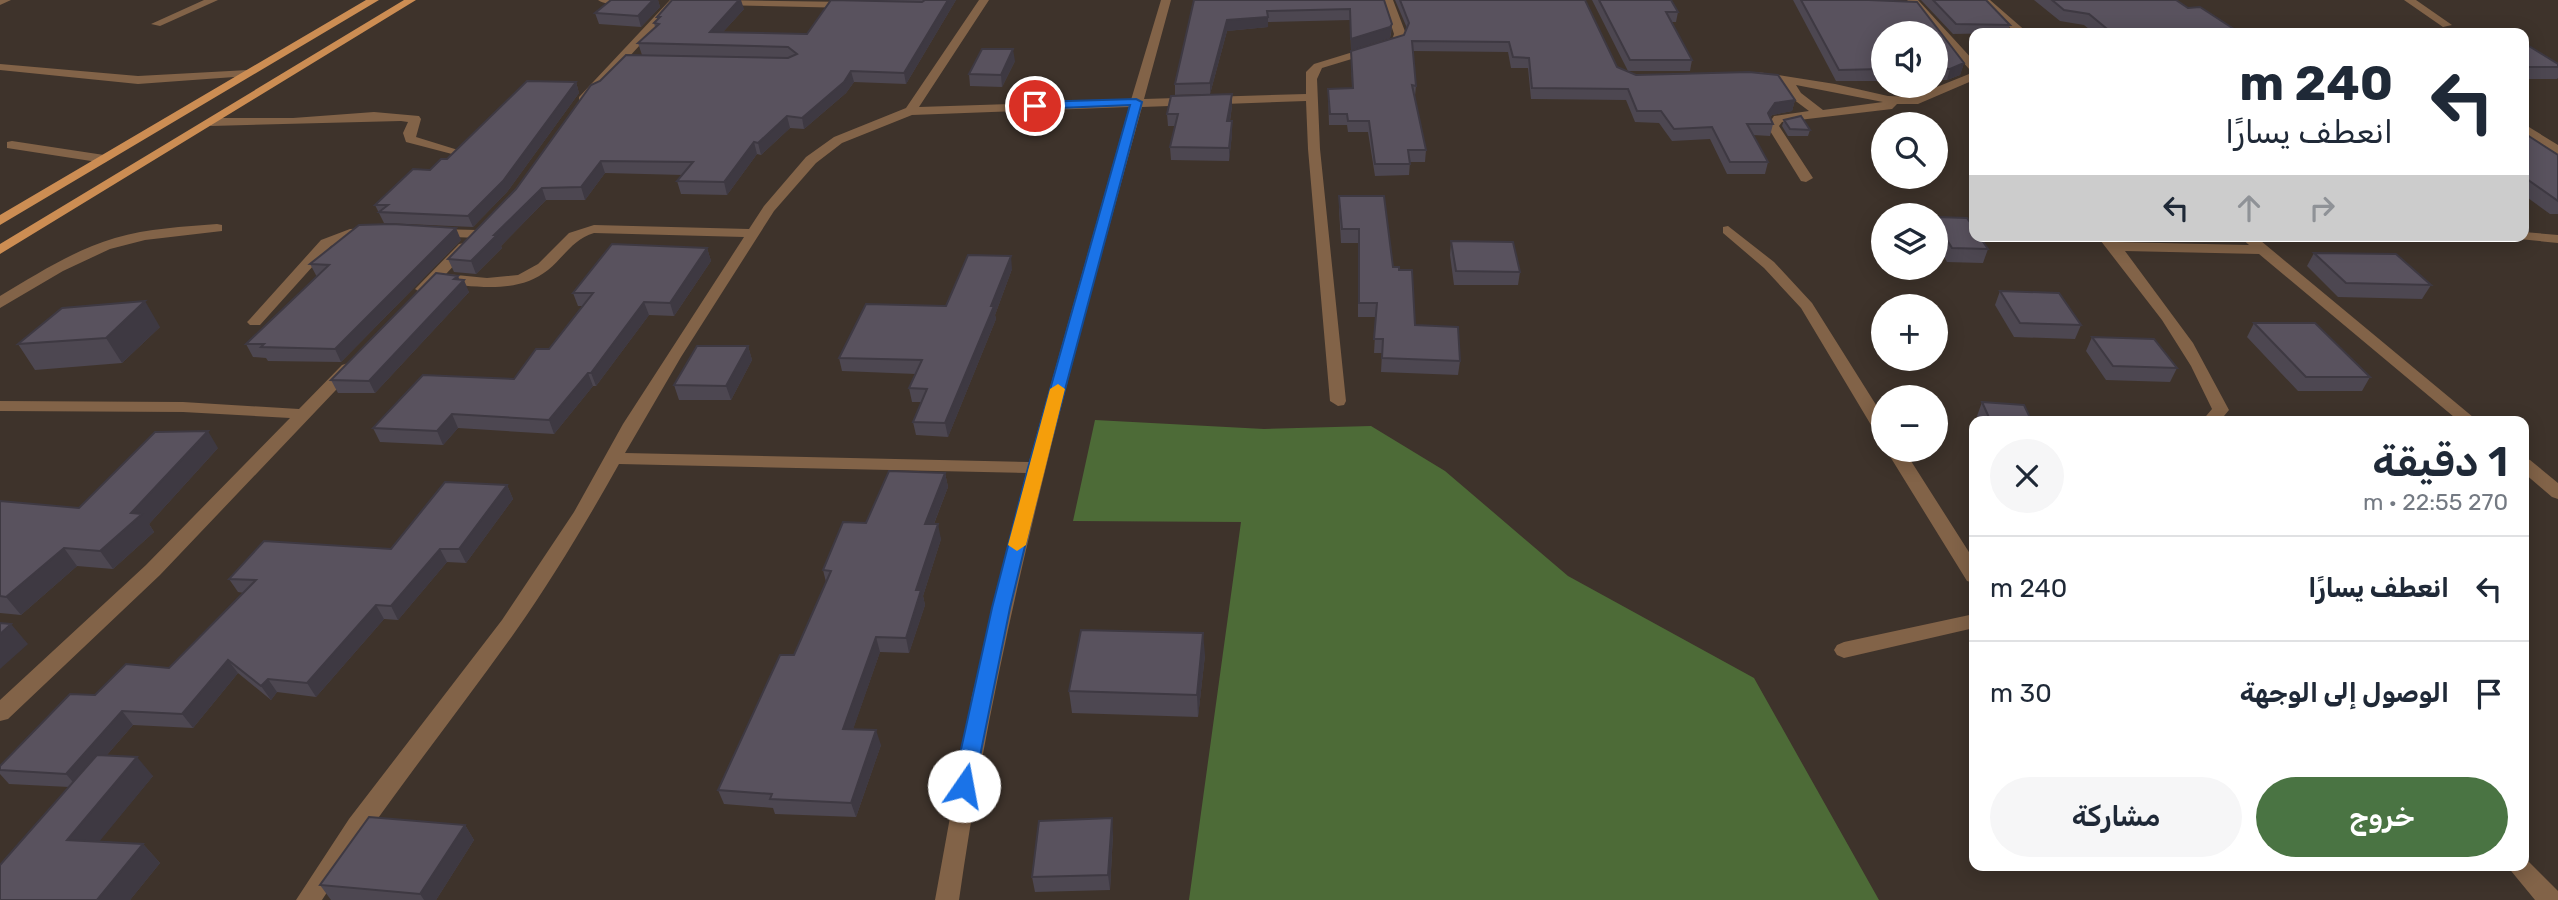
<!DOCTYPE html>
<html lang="ar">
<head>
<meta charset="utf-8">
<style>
  :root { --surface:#fff; --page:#f6f6f7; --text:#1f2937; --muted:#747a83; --line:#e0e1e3; --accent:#4a7443 }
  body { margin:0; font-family:Rubik,Cairo,sans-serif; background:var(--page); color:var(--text); direction:rtl; height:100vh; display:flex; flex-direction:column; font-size:26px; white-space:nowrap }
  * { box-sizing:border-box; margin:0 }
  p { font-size:23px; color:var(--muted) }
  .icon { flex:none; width:38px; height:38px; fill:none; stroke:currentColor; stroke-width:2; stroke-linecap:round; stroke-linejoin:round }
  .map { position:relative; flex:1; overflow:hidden; direction:ltr }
  .drawer { position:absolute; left:1969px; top:416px; width:560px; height:455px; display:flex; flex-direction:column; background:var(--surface); border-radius:14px; box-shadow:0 4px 18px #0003; direction:rtl }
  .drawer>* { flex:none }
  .top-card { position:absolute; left:1969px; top:28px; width:560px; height:214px; border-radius:14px; box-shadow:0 4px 18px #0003; direction:rtl; background:#fff; color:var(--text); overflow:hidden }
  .fabs { position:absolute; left:1871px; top:21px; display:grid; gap:14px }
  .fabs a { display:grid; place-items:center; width:77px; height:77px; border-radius:50%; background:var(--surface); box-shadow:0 4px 18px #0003; font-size:35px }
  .pin { position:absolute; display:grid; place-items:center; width:60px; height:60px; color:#fff; margin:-30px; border:4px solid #fff; border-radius:50%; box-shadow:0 2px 7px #0007 }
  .me { position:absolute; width:77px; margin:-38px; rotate:12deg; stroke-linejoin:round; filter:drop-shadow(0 0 5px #0008) }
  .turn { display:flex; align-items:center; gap:24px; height:147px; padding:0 21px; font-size:32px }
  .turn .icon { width:91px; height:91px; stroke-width:2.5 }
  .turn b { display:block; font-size:49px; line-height:60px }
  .lanes { display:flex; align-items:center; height:66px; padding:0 21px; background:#0003; justify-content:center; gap:35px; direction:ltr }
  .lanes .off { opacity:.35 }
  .round { display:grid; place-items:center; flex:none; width:74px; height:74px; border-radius:37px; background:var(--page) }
  .head { display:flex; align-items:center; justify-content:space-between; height:119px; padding:0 21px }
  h1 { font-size:42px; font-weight:600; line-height:52px }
  .primary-button { display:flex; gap:14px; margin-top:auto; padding:14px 21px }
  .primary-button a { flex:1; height:80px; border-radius:42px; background:var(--accent); color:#fff; font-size:28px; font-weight:600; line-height:80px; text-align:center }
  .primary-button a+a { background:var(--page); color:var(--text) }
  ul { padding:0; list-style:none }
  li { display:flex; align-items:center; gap:21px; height:105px; padding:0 21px; border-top:2px solid var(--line) }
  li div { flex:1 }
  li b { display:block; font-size:26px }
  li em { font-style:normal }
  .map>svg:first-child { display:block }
  .green { fill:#4d6b37 }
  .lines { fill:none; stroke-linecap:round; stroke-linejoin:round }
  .minor { fill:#826348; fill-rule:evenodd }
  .major { fill:#cc8d53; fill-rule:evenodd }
  .wall { fill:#4d4751 }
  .shaded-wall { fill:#3e3942 }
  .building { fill:#59525e; stroke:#3e3942; stroke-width:2 }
  .route { fill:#1a73e8; stroke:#114b97; stroke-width:2 }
  .slow { fill:#f59e0b }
</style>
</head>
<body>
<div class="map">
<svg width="2558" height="900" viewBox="0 0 2558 900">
  <rect width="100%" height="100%" fill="#3e332b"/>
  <path class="green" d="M1095 420 1264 429 1371 426 1445 471 1568 576 1754 678 1879 900H1189L1241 522 1073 521Z"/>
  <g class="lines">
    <path class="minor" d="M0 0H11L0 5Z
      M204 0H218L160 26 151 24Z
      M598 0H639V1C630 7 607 6 598 0Z
      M670 0H681L587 103H579V97Z
      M714 0 851 2 856 5 851 8 718 5 714 4Z
      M979 0H989L919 107 1131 100 1161 0H1171L1144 99 1306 94V72L1314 64 1392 40 1394 34 1383 0H1393L1406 34 1401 44 1322 68 1317 79 1320 149 1346 401 1344 405 1338 406 1330 401 1308 149 1306 101 1142 107C1070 368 997 631 959 900H935L972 696 1026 473 619 464C587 521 553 578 515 632 451 722 382 807 322 900H296L349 819 502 620 574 512 623 424 744 237 594 233C573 239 564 257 548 270 517 295 474 286 438 283L428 292 423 294 415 289 418 286 459 244 464 243 471 247 446 274 487 278 518 275 538 264 569 233 594 225 749 229 764 206 806 157 834 137 906 108ZM1129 107 1029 462 625 453 681 357 774 211 816 163 842 143 912 115Z
      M1907 0H1918L1974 61V71L1970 70Z
      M1979 0H1990L2028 33H2016Z
      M2404 0H2416L2452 25 2443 27Z
      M0 64 138 76 248 70 254 73 248 76 138 84 0 70Z
      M1758 72 1835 84 1888 96 1912 97 1974 72V80L1918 104H1897L1892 109 1782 122 1779 126 1813 178 1806 182 1801 181 1767 126 1774 116 1809 111 1793 99 1782 83 1754 78 1752 76ZM1796 85 1883 102 1823 110 1801 93Z
      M374 112 419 116 421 119 416 137 458 150 452 154 406 142 403 133 408 122 401 121 211 126 205 122 211 118H293Z
      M2524 124 2558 145V155L2524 133Z
      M12 141 104 155 110 159 104 163 7 148V142Z
      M217 224 222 225V231L145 240 110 249 63 271 0 308V296C37 274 74 250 115 238 148 228 183 227 217 224Z
      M1728 226 1774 262 1812 303 1883 416V435L1874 430 1801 308 1764 268 1723 233V227Z
      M372 228 379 232 377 235 352 237 331 246 260 325H250L247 322 250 319 321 240 350 229Z
      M435 229 478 230 485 234 478 238 430 236 428 233Z
      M2524 232 2558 235V243L2519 239 2517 236H2524Z
      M2097 236H2112L2117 242 2249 245 2239 236H2255L2479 422H2460L2259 254 2125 251 2193 343 2229 410 2219 422H2201L2212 409 2191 366 2162 320Z
      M348 363 356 368 354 371 160 575 8 719 0 721V700L146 565 290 418 183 412 0 411V401L183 402 299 409 342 365Z
      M1886 450H1904L1974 560V583L1967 581Z
      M2524 458 2530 460 2558 483V499L2552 497 2524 473Z
      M1974 614V628L1844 658 1837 655 1834 650 1837 645 1844 642Z
      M2524 857 2558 891V900H2535L2507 866H2524Z"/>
    <path class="major" d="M366 0H379L0 225V215Z
      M404 0H416L0 254V244Z"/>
  </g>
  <path class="wall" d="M611 0H658L660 7 641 27 599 24 595 13Z
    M831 0H956L906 84 854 82 846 93 804 129 790 128 761 155 757 154 727 195 681 194 677 181 683 175 605 173 585 200H546L501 246 502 248 476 274 454 272 448 259 516 189 785 58 642 55 638 43 655 27 654 23 657 20V17L744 9 723 32 807 34Z
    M1194 0H1384L1392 24 1391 34 1390 38 1351 50 1350 20 1268 22V27L1227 31 1210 94 1175 95V84Z
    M1395 0H1585L1617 67 1636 75 1795 100 1792 111 1772 115 1770 118 1773 124 1770 136 1753 135 1768 162 1765 174H1727L1710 139 1672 141 1659 123 1635 122 1626 100 1531 99 1528 68H1511L1508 52 1413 51 1416 86 1415 96H1414L1426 150 1425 162H1410L1409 175 1375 176 1368 132H1348L1347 125H1329L1328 89 1352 88 1351 51 1404 35 1407 28Z
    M1592 0H1671L1678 12 1676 22H1671L1692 60 1690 71H1628Z
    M1793 0H1869L1917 2 1964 63 1960 75 1947 80H1936V33H1883V81H1836Z
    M1921 0H1986L2010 25 2007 33 1953 34Z
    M2034 0H2176L2188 8 2240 33H2094L2084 25 2060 21Z
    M2524 43 2558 64V78L2557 79H2524Z
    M1015 61 1002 87 970 86 969 74Z
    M576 82 579 93 507 192 473 227 384 223 375 205 447 159Z
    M1232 94V106L1230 121 1232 134 1229 161 1171 160 1170 147 1175 126H1168L1167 114Z
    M1784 120 1810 130 1808 136H1788L1782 126Z
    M2524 133 2558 155V214H2550L2524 195Z
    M1339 196 1393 267 1399 270 1415 325 1460 361 1458 375 1381 372 1382 353H1374L1376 317H1358V243H1341L1339 209Z
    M1936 217 1988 249 1983 263 1947 262 1936 242Z
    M461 240 341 362 268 361 266 358 253 357 246 344 317 277 310 264Z
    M1451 241 1520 272 1518 285H1454L1450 255Z
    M707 248 711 261 674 316 649 315 596 386H593L554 434 458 428 443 445 380 442 373 428 514 379 549 349 583 306H578L573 293Z
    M2314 253 2431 285 2422 299 2338 297 2307 266Z
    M1012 269 995 315 996 319 948 437 916 435 913 422 921 402H912L909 388 916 374 842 371 839 358 946 306Z
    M458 276 459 280 469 292 375 393H338L331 380Z
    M2000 291 2081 325 2075 339 2014 337 1995 305Z
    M2254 323 2370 377 2362 391H2298L2247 337Z
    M160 327 122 363 35 370 18 344Z
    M2092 337 2177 368 2170 382 2106 380 2086 351Z
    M748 346 752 360 731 400H679L674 385Z
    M1982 402 2032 422H1979L1977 416Z
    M218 448 149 524 154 532 113 569 77 566 21 615 0 613V501L79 508Z
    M945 473 948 487 934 524 941 539 923 596 925 605 909 653 880 652 853 729 881 745 856 817 775 814 773 808 724 804 718 790 794 655 826 582 823 570 866 523Z
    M507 485 513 499 466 563 447 562 398 620 384 619 316 697 277 692 271 700 238 673 193 728 133 725 106 756 153 776 99 841 143 844 160 863 130 900H0L1 865 69 787 9 784 0 774V766L95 695 169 668 244 593 238 592 229 579 391 549Z
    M1205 655 1198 717 1072 713 1069 691Z
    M465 825 474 840 436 900H331L320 885Z
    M1113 834 1110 890 1035 892 1032 877Z"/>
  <path class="shaded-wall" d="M653 0H658L660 7 641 27 638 16Z
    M739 0H741L744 9 713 43 710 32Z
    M948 0H956L906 84 904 73Z
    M1268 17V27L1227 31 1210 94V83L1227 20Z
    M1392 24 1390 38 1351 50V39Z
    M1013 49 1015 61 1002 87 1001 75Z
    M1964 63 1960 75 1947 80 1950 69Z
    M851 71 854 82 846 93 804 129 802 118Z
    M576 82 579 93 507 192 473 227 468 216Z
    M1232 94V106L1228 134 1227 121Z
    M1795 100 1792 111 1772 115 1765 124 1768 113 1775 103Z
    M787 116 790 128 761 155 758 143Z
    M1232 121V134L1229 161V148Z
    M754 142 757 154 727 195 724 182Z
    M601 161 605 173 585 200 581 187Z
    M542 188 546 200 501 246 502 248 476 274 471 261 494 235Z
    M456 228 461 240 341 362 335 349Z
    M707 248 711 261 674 316 670 303Z
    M1011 256 1012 269 995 315 996 319 948 437 945 423Z
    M458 276 461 284 464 280 469 292 375 393 369 381Z
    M145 301 160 327 122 363 106 338Z
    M644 302 649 315 596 386 591 373Z
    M748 346 752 360 731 400 726 386Z
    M588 373 593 386 554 434 549 420Z
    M452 414 458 428 443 445 437 431Z
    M208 431 218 448 149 524 154 532 113 569 100 551 131 513Z
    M945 473 948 487 928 539 925 524Z
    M507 485 513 499 466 563 459 549Z
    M938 524 941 539 923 596 925 605 909 653 906 638 916 590Z
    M64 548 77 566 21 615 6 597Z
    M440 549 447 562 398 620 391 606Z
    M376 605 384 619 316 697 307 683Z
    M11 624 28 644 0 669V634Z
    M1203 633 1205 655 1198 717 1197 695Z
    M876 637 880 652 848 744 843 729Z
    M228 660 238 673 193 728 182 714Z
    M268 679 277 692 271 700 261 686Z
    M122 711 133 725 78 788 66 774Z
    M876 730 881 745 856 817 851 803Z
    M137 757 153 776 85 859 67 840Z
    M1112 818 1113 834 1110 890 1108 875Z
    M465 825 474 840 436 900H424L420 894Z
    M143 844 160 863 130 900H97Z"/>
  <path class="building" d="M611 0H653L638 16 595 13Z
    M672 0H739L710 32 807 34 831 0 922 2 925 0H948L904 73 851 71 844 82 802 118 787 116 758 143 754 142 724 182 677 181 693 162 601 161 581 187 542 188 494 235H497L471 261 448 259 516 189 591 85 600 81 626 55 788 58 797 54 788 47 638 43 659 24 654 23 660 17H657Z
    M1194 0H1384L1392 24 1390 27 1351 39 1350 9 1267 11 1268 17 1227 20 1210 83 1175 84Z
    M1400 0H1585L1617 67 1636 75 1749 72 1778 75 1795 100 1775 103 1768 113 1773 124H1747L1768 162H1730L1712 127 1674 129 1661 111H1637L1628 89 1532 88 1529 58 1513 57 1509 42 1412 41 1416 86 1412 85 1426 150H1408L1410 164H1375L1369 121H1348L1347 114H1330L1328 89 1353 88 1351 51 1404 35 1409 23Z
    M1599 0H1671L1678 12H1666L1692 60H1630Z
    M1801 0H1869L1917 2 1964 63 1950 69H1936V33H1883V69L1839 70Z
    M1933 0H1986L2010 25 1956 24Z
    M2052 0H2176L2188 8 2200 7 2240 33H2112L2089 14 2064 10Z
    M2524 43 2558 64V67H2524Z
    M982 49H1013L1001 75 969 74Z
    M527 81 576 82 503 181 468 216 379 212 388 205H375L413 169 430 170 441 159H447Z
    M1232 94 1227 121H1232L1229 148 1170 147 1178 114H1167L1171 96Z
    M1801 116 1810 130 1790 129 1784 120Z
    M2524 133 2558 155V201L2524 177Z
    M1339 196H1384L1393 267H1399V270H1412L1415 325 1458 327 1460 361 1382 358 1383 339H1374L1377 303H1359V229H1342Z
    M1936 217 1967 218 1974 228V236H1979L1988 249 1952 248 1936 222Z
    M392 224 456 228 335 349 261 347 264 344H246L329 265 310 264 359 225Z
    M1451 241 1513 242 1520 272 1456 271Z
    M612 244 707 248 670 303 644 302 591 373H588L549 420 452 414 437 431 373 428 423 375 514 379 536 349H549L593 293H573Z
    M2314 253 2396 254 2431 285 2346 283Z
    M968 255 1011 256 991 306H994L945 423 913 422 927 389 909 388 922 360 839 358 866 304 946 306Z
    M436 273 458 276 454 279 464 280 369 381 331 380Z
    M2000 291 2059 293 2081 325 2020 323Z
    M145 301 106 338 18 344 62 308Z
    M2254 323H2315L2370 377H2306Z
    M2092 337 2154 339 2177 368 2113 366Z
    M697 346H748L726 386 674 385Z
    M1982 402 2024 405 2032 422H1991Z
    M208 431 131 513 142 514 100 551 64 548 6 597 0 596V501L79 508 155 432Z
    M889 471 945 473 925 524H938L916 590H921L906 638 876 637 843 729 876 730 851 803 770 799 772 794 718 790 780 655H794L831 571 823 570 843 522 866 523Z
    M445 482 507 485 459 549H440L391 606 376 605 307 683 268 679 261 686 228 660 182 714 122 711 66 774 0 770V766L70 694 95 695 126 664 169 668 256 580 229 579 264 541 391 549Z
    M0 623 11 624 0 634Z
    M1081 630 1203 633 1197 695 1069 691Z
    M97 755 137 757 67 840 143 844 97 900H0V865Z
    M369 817 465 825 420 894 320 885Z
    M1112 818 1108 875 1032 877 1039 821Z"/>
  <path class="route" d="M1136 99 1142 102 1044 468 1010 608 974 786 971 792 964 795 956 792 953 786 992 608 1028 468 1130 105 1035 109 1030 106 1035 102Z"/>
  <path class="slow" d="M1058 384 1065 389 1026 545 1017 551 1008 545 1050 389Z"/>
</svg>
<div class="fabs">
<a><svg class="icon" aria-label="sound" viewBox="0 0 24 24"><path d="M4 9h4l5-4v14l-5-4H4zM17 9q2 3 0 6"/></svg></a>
<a><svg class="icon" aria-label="search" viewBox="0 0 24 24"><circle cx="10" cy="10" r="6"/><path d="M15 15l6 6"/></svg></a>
<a><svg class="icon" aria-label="layers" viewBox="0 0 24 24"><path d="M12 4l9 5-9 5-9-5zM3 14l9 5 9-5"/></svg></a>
<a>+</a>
<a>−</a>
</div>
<div class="pin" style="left:1035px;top:106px;background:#d93025"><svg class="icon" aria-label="arrive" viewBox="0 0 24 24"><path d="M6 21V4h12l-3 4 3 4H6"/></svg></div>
<svg class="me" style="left:964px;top:786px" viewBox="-20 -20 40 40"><circle r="19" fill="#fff"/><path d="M0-13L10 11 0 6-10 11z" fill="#1a73e8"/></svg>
<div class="top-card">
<div class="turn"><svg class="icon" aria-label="left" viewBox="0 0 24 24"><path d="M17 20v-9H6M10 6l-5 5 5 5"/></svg><div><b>240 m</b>انعطف يسارًا</div></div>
<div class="lanes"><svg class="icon" aria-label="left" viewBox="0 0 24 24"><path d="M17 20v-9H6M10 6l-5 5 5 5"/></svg><svg class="icon off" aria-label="ahead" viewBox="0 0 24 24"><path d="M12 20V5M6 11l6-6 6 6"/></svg><svg class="icon off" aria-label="right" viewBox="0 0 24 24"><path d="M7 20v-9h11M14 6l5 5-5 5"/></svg></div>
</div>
<section class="drawer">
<div class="head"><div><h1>1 دقيقة</h1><p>270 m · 22:55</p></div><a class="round"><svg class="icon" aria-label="close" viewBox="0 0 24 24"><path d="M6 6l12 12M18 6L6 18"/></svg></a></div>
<ul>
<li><svg class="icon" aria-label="left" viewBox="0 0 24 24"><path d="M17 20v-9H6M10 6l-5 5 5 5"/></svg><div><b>انعطف يسارًا</b></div><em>240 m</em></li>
<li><svg class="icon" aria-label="arrive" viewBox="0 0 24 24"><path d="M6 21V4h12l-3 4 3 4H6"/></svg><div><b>الوصول إلى الوجهة</b></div><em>30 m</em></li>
</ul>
<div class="primary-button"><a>خروج</a><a>مشاركة</a></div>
</section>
</div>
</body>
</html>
